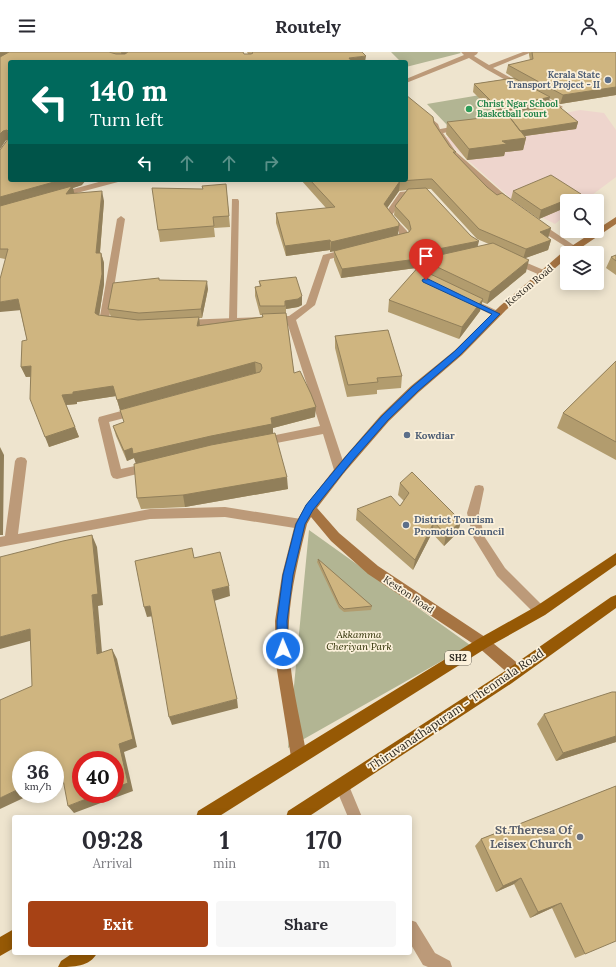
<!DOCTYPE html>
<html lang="en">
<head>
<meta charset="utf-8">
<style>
  :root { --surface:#fff; --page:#f7f7f7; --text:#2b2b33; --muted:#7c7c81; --accent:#a74215 }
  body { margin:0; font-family:Lora,serif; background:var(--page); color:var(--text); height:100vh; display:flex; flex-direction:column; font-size:15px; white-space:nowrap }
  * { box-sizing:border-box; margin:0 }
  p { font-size:13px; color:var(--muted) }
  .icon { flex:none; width:22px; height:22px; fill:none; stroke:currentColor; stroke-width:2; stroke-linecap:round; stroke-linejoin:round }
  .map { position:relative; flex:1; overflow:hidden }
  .details { position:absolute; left:12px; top:763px; width:400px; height:140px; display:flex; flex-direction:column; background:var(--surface); border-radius:4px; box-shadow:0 2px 10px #0003 }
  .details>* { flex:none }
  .banner { position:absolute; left:8px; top:8px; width:400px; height:122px; border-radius:4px; box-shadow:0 2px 10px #0003; background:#00695c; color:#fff; overflow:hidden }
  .fabs { position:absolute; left:560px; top:142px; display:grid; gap:8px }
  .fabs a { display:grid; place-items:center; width:44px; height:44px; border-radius:4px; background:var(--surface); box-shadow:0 2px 10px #0003; font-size:20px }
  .speed { position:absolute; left:12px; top:699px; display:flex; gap:8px; font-size:20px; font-weight:700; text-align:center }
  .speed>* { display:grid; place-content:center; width:52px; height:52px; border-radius:50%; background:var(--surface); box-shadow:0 2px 10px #0003; line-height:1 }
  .speed small { font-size:10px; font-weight:400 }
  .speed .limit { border:6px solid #d22; background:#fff; color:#111 }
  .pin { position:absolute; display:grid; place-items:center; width:34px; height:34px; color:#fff; margin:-41px -17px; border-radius:50% 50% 50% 0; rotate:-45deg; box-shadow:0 0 4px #0007 }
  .pin .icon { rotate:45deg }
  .me { position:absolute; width:44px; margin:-22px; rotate:359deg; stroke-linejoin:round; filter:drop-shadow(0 0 3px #0008) }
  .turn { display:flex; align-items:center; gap:14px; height:84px; padding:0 16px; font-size:18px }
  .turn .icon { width:52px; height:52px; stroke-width:2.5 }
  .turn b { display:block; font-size:28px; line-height:34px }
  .lanes { display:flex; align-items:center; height:38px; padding:0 16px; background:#0003; justify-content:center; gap:20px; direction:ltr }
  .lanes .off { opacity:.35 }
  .eta { display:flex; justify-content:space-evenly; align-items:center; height:68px; text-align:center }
  .eta b { font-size:24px; font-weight:700; line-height:28px }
  .button { display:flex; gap:8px; margin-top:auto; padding:8px 16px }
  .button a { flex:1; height:46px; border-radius:4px; background:var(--accent); color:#fff; font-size:16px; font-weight:700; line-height:46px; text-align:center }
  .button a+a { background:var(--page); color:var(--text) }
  header { display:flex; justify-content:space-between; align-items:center; height:52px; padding:0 16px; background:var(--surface); font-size:18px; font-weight:700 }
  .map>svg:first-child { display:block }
  .education { fill:#eed5cd }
  .green { fill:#b2b593 }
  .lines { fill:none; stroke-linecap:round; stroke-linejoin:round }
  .lane { fill:#bc9a79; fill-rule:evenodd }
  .street { fill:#bc9a79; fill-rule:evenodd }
  .secondary { fill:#a67442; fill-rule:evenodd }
  .primary { fill:#965905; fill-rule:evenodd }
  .wall { fill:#b29c6e; fill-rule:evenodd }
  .shaded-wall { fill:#917f5a }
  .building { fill:#cfb580; stroke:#917f5a }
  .route { fill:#1a73e8; stroke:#114b97 }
  .service-dot { fill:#5c6f8a; stroke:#fcf1db; stroke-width:1.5 }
  .leisure-dot { fill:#2e9e5b; stroke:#fcf1db; stroke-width:1.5 }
  .worship-dot { fill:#6b7280; stroke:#fcf1db; stroke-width:1.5 }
  .labels { text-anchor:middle; stroke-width:3.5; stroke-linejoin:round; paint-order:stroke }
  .far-service-label { font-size:9px; font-weight:bold; fill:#4e5e75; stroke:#fcf1db; text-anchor:end }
  .far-leisure-label { font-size:9px; font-weight:bold; fill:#27864d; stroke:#fcf1db; text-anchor:start }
  .shield { fill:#fcf1db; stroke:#6b6559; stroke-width:1 }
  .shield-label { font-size:9px; font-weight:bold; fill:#2d2921 }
  .street-label { font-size:10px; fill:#2d2921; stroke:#fcf1db }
  .service-label { font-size:10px; font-weight:bold; fill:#4e5e75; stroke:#fcf1db; text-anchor:start }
  .park-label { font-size:10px; font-style:italic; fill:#2b2d00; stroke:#fcf1db }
  .near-street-label { font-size:12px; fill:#2d2921; stroke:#fcf1db }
  .near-worship-label { font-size:12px; font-weight:bold; fill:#5b616d; stroke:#fcf1db; text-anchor:end }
</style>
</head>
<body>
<header><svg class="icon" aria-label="menu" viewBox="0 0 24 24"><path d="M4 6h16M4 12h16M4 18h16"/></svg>Routely<svg class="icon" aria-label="person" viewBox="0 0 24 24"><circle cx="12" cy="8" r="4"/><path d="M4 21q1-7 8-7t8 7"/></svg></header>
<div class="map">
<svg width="616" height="915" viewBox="0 0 616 915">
  <rect width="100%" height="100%" fill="#eee4ce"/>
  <path class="education" d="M580 58 604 61 616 78V125L584 149H567V162L555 172 518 153 443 86Z"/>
  <path class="green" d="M391 0H460L461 1 406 15V10H401Z
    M492 41 512 62 447 73 427 52Z
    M309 478 470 593 288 696Z"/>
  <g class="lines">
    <path class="lane" d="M406 46 438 72 441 80 440 81H436L433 74 406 51Z
      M232 147H238L239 149 237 268 233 271 229 268Z
      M479 433 483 434 484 437 479 461 484 484 505 516 544 555 546 559 544 563 540 564 536 563 497 524 473 485 467 461 474 437 475 434Z
      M342 727 347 729 362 765H348L335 734 337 729Z
      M410 868 416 870 435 901 450 909 452 915H428L423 913 410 891Z"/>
    <path class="street" d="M461 0H478L477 2 474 4 489 13 523 0H532L493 16 563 55 552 60H546V56L553 55 486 17 469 6 406 31V27L464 3Z
      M462 73 466 75 465 77 443 81 456 100 513 150 514 152 513 154H507L450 104 434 80 435 78Z
      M106 128H119L118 130 58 146 54 144 55 142Z
      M420 138H423V142L406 144 392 163 407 179 408 186 407 188 393 192 390 191 389 189 390 187 399 185V180L384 163 400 140Z
      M121 164 125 167 109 267 118 269 120 271C116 276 103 275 99 270L117 167Z
      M536 169 539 170 578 196 574 199 571 198 533 174 532 172 533 170Z
      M350 196 354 199 353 201 330 207 315 253 296 268 346 418 344 421 340 422 336 421 334 418 323 382 261 394 257 393 255 390 257 387 261 386 320 374 287 270 183 274 178 271 183 268 289 264 306 252 323 203Z
      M445 205 449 208 448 210 427 216 430 226 433 229 431 231 423 230 417 215 419 213Z
      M513 205 546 219 548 221 543 224 540 223 510 210 509 208Z
      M466 244 500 260 502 262 497 265 494 264 463 249 461 247 463 245Z
      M136 355 140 356 141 359 140 362 109 370 121 417 149 411 153 412 155 415 153 418 117 427 113 426 111 423 98 368 99 365Z
      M21 405 25 406 27 409 18 482 150 457 225 455 301 467 305 469 307 472 305 475 301 477 225 465 150 467 0 495V485L5 484 15 409 17 406Z"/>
    <path class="secondary" d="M616 165V172L573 201H567V206L506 258 462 303 419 340 389 369 344 421 317 456 339 481 378 514 488 587 521 614 523 619 521 624 516 626 511 624 478 595 368 522 331 489 311 465 307 472C299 504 291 536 289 569 286 614 299 660 307 705L304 710 299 713 294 710 291 705 276 612 275 569 282 523 295 472 306 453 336 415 381 363 411 334 454 299 500 254 564 199Z"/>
    <path class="primary" d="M616 501V513L545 563 488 595 218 765H196L198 759 478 587 535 555Z
      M616 543V556L512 631 308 765H286L288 759 502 621 611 545Z
      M14 877V896L0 904V885Z
      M73 901H97C90 915 73 915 58 915L61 909Z"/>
  </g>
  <path class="wall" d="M0 0H243L244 2H248L247 0H362L10 10 82 133 73 136 74 141 104 149 100 201H101L104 211V232L99 264 111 265 108 257 159 228 208 237 202 266H199L200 273 262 265V263H260L255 244V235H260L259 229 302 244V253L298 255 286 257V262L294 321 315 365 273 376V381L288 437 185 455 141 457 137 446 136 411 134 406 127 409 116 384 113 374 257 321H256L120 358 116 344 77 350V352L66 353 79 385 49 395 31 325H26L21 315 27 288 20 258 5 207 0 206V98L8 88H6L0 97Z
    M529 0H616V43L560 52 549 46 548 53 497 64 473 40 474 32 514 26 506 21 508 13 530 8 529 3Z
    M447 70H578L576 77 525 84 526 86 523 98 505 100 504 104 467 108 446 82Z
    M434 71 450 95 456 100 455 103 487 135 497 143 551 176 548 186 551 188 548 198 525 206 526 220 487 252 482 250 480 259 459 287 388 260 389 248 424 219 430 222 429 217 430 207 418 212 416 216 341 226 334 208V199L350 195 330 200V198L286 204 276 171V161L326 156 301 128H406ZM426 137H431L477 187 489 192 478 195ZM407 138 395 154 394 163 408 178 409 180 398 183 387 156 399 139Z
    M226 132 230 175 214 176 215 185 160 190 158 178 203 137Z
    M513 139 567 149V155L539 167 511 147Z
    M616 203V223L606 216 611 205Z
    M335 284 402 324 401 336 377 338V342L347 345 335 296Z
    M616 309V408L557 376 563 361Z
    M400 431 461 469 458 480 444 494 432 481 413 518 356 468 357 457 400 454 404 449 398 443Z
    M318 507 372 554 371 558 344 560 339 556 317 510Z
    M616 640V690L556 709 537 672 544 662Z
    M616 734 585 902 575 906 552 856 530 866 514 832 496 840 475 794 481 787Z"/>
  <path class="shaded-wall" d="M0 0H14L0 7Z
    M121 0H129L122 5Z
    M366 4 365 10H349V6Z
    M616 35V43L560 52 563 43Z
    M550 45 548 53 497 64 498 56Z
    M578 70 576 77 517 85 519 79Z
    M7 78 10 88H6L0 97V82L3 79Z
    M526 86 523 98 505 100 504 104 467 108 469 97 502 89Z
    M61 128H86L82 133 73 136 75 144 0 155V145Z
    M400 129 399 139 383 162 384 152Z
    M102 139 104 149 99 212 96 201Z
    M581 142 579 149H567V155L539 167 541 158Z
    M399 174 398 184 330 200 331 190Z
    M551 176 548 186 540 180Z
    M330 188V198L286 204 285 194Z
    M551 188 548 198 523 207 526 197Z
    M479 189 477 197 431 205 430 207 418 212 416 216 341 226 342 217 420 203 433 198Z
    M101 201 104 211V232L98 271 95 261Z
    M529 208 526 220 487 252 490 240Z
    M207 229 208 237 202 266 201 257Z
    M302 244V253L298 255 286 257 285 249Z
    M18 247 22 258 0 260V250Z
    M483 247 480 259 459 287 462 275Z
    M199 265 200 275 197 274Z
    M255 310 256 321 120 358 117 348Z
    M31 314 35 324 26 325 21 315Z
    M113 334 116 344 77 350V352L66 353 62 343 73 340Z
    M316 355 315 365 273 376V382L136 412 134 406 127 409 124 399 132 396 271 366Z
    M75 375 79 385 49 395 45 385Z
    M0 395 4 403 3 483H0Z
    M287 425 288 437 185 455 183 443Z
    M461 469 458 480 444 494 446 483Z
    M434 470 432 481 413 518 415 508Z
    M92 483 97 495 103 553 98 554 103 612 97 602 92 543Z
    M229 534 230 544 214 549 212 538Z
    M150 554 154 564 147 565 144 555Z
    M30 577 37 587 0 597V585Z
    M112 597 117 607 137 695 124 700 133 739 74 761 68 754 99 742H115L119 692Z
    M237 647 238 656 172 673 169 665Z
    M616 684V690L556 709 563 701Z
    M61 717 68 725 55 731V720Z
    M21 736V742H32L0 757V746Z
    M521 826 514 832 496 840 503 834Z
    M561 851 552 856 530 866 538 860Z"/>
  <path class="building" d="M9 0H109L116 2H125L128 0H243L244 2H251L253 1 252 0H362L366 4 349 6 352 10H10V128H61L0 145V98L8 87V79L7 78 3 79 0 82V5Z
    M532 0H616V35L563 43 508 13 533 7Z
    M514 26 550 45 498 56 474 32Z
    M406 43 433 65 434 71 450 95 456 100H453L487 135 497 143 502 141 551 176 540 180 551 188 526 197 479 177 432 127H428L400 129 384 152 399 171V174L331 190 330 188 285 194 276 161 335 155 310 128H406Z
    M556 52 578 70 520 79 508 63H504Z
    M508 63 526 86 502 89 507 92 469 97 447 70Z
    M551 123 581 142 541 158 513 139Z
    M226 132 229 164 213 165 214 174 158 178 152 136 203 137 202 134Z
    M72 134 66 142 102 139 96 201H101L102 222 95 261 98 263 138 268 199 265 197 274 263 265 262 262 286 261 294 321 300 319 311 342 316 355 271 366 272 372 211 384 133 402 132 396 124 399 113 374 124 370 120 358 260 320 262 316 261 312 255 310 117 348 113 334 73 340V342L62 343 75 375 45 385 30 347 31 314 21 315 22 289 27 288 18 247 0 250V227L8 197H0V154Z
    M426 136 471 184 479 189 433 198 420 203 417 207 342 217 334 199 409 180 411 177 409 169 395 154 408 137Z
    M493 191 529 208 490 240 433 213 431 205Z
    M616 203V209L611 205Z
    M421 212 424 219 483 247 462 275 389 248Z
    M296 225 302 244 298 247 285 249V254H260L255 235 261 234 259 229Z
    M159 226V228L207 229 201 257 139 261 108 257 113 231Z
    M388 278 402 324 377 326 378 330 348 333 335 284Z
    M616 309V390L563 361Z
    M275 381 287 425 183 443 137 446 134 412 211 393Z
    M412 420 461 469 446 483 434 470 415 508 357 457 391 444 400 454 409 441 400 431Z
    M92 483 98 542 92 543 97 602 112 597 133 687 119 692 128 731 115 736V708H81V742H99L68 754 61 717 55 720V708H21V736L0 746V648L32 634 30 577 0 585V505L63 489Z
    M192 496 194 506 220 500 229 534 212 538 237 647 169 665 150 554 144 555 135 509Z
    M318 507 372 554 344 557 339 552Z
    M612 640H616V684L563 701 544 662Z
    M616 734V889L585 902 561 851 538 860 521 826 503 834 481 787Z"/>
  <path class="route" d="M426 226 500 262 460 303 418 339 388 368 354 407 313 458 305 472 293 523 287 569 288 597 286 601 283 602 279 601 277 597V569L283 523 296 472 306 453 348 402 382 364 412 335 455 299 492 262 423 230 422 228Z"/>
  <g class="service-dot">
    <circle cx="608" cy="28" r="4"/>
    <circle cx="407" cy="383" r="4"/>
    <circle cx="406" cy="473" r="4"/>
  </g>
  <circle class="leisure-dot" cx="469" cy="57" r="4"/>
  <circle class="worship-dot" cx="580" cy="785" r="4"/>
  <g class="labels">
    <g class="far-service-label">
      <text x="600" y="26">Kerala State<tspan x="600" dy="10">Transport Project - II</tspan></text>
    </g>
    <g class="far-leisure-label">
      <text x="477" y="55">Christ Ngar School<tspan x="477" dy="10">Basketball court</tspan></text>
    </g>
    <rect class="shield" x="445" y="599" width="26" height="14" rx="3"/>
    <g class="shield-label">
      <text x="458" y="609">SH2</text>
    </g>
    <g class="street-label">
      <text transform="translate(529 233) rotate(-40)" y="4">Keston Road</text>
      <text transform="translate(409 542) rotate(34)" y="4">Keston Road</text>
    </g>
    <g class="service-label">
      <text x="415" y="387">Kowdiar</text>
      <text x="414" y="471">District Tourism<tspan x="414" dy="12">Promotion Council</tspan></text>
    </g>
    <g class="park-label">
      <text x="359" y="586">Akkamma<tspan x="359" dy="12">Cheriyan Park</tspan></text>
    </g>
    <g class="near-street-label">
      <text transform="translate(456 658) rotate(-34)" y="4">Thiruvanathapuram - Thenmala Road</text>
    </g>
    <g class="near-worship-label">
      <text x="572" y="782">St.Theresa Of<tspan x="572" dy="14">Leisex Church</tspan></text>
    </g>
  </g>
</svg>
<div class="fabs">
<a><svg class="icon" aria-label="search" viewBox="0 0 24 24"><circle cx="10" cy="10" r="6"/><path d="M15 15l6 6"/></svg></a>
<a><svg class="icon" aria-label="layers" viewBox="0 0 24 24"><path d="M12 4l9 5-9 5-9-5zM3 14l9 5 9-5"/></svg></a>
</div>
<div class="speed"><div>36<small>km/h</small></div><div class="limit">40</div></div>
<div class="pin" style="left:426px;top:228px;background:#d93025"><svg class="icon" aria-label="arrive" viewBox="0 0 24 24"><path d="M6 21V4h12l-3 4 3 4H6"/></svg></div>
<svg class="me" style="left:283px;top:597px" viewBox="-20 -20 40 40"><circle r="17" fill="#1a73e8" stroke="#fff" stroke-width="3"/><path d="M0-11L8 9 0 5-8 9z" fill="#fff"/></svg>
<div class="banner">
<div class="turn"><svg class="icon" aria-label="left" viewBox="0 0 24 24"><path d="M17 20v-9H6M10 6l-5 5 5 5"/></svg><div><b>140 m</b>Turn left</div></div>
<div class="lanes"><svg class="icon" aria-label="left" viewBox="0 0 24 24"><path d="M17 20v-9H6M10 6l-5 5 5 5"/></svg><svg class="icon off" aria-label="ahead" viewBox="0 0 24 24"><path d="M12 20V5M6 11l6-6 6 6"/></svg><svg class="icon off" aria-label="ahead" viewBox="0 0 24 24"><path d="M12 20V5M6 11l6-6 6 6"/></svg><svg class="icon off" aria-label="right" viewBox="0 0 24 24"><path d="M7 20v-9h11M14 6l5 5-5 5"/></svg></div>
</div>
<section class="details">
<div class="eta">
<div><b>09:28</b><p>Arrival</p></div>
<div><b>1</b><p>min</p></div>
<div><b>170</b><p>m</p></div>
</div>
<div class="button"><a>Exit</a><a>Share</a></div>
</section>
</div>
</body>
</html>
